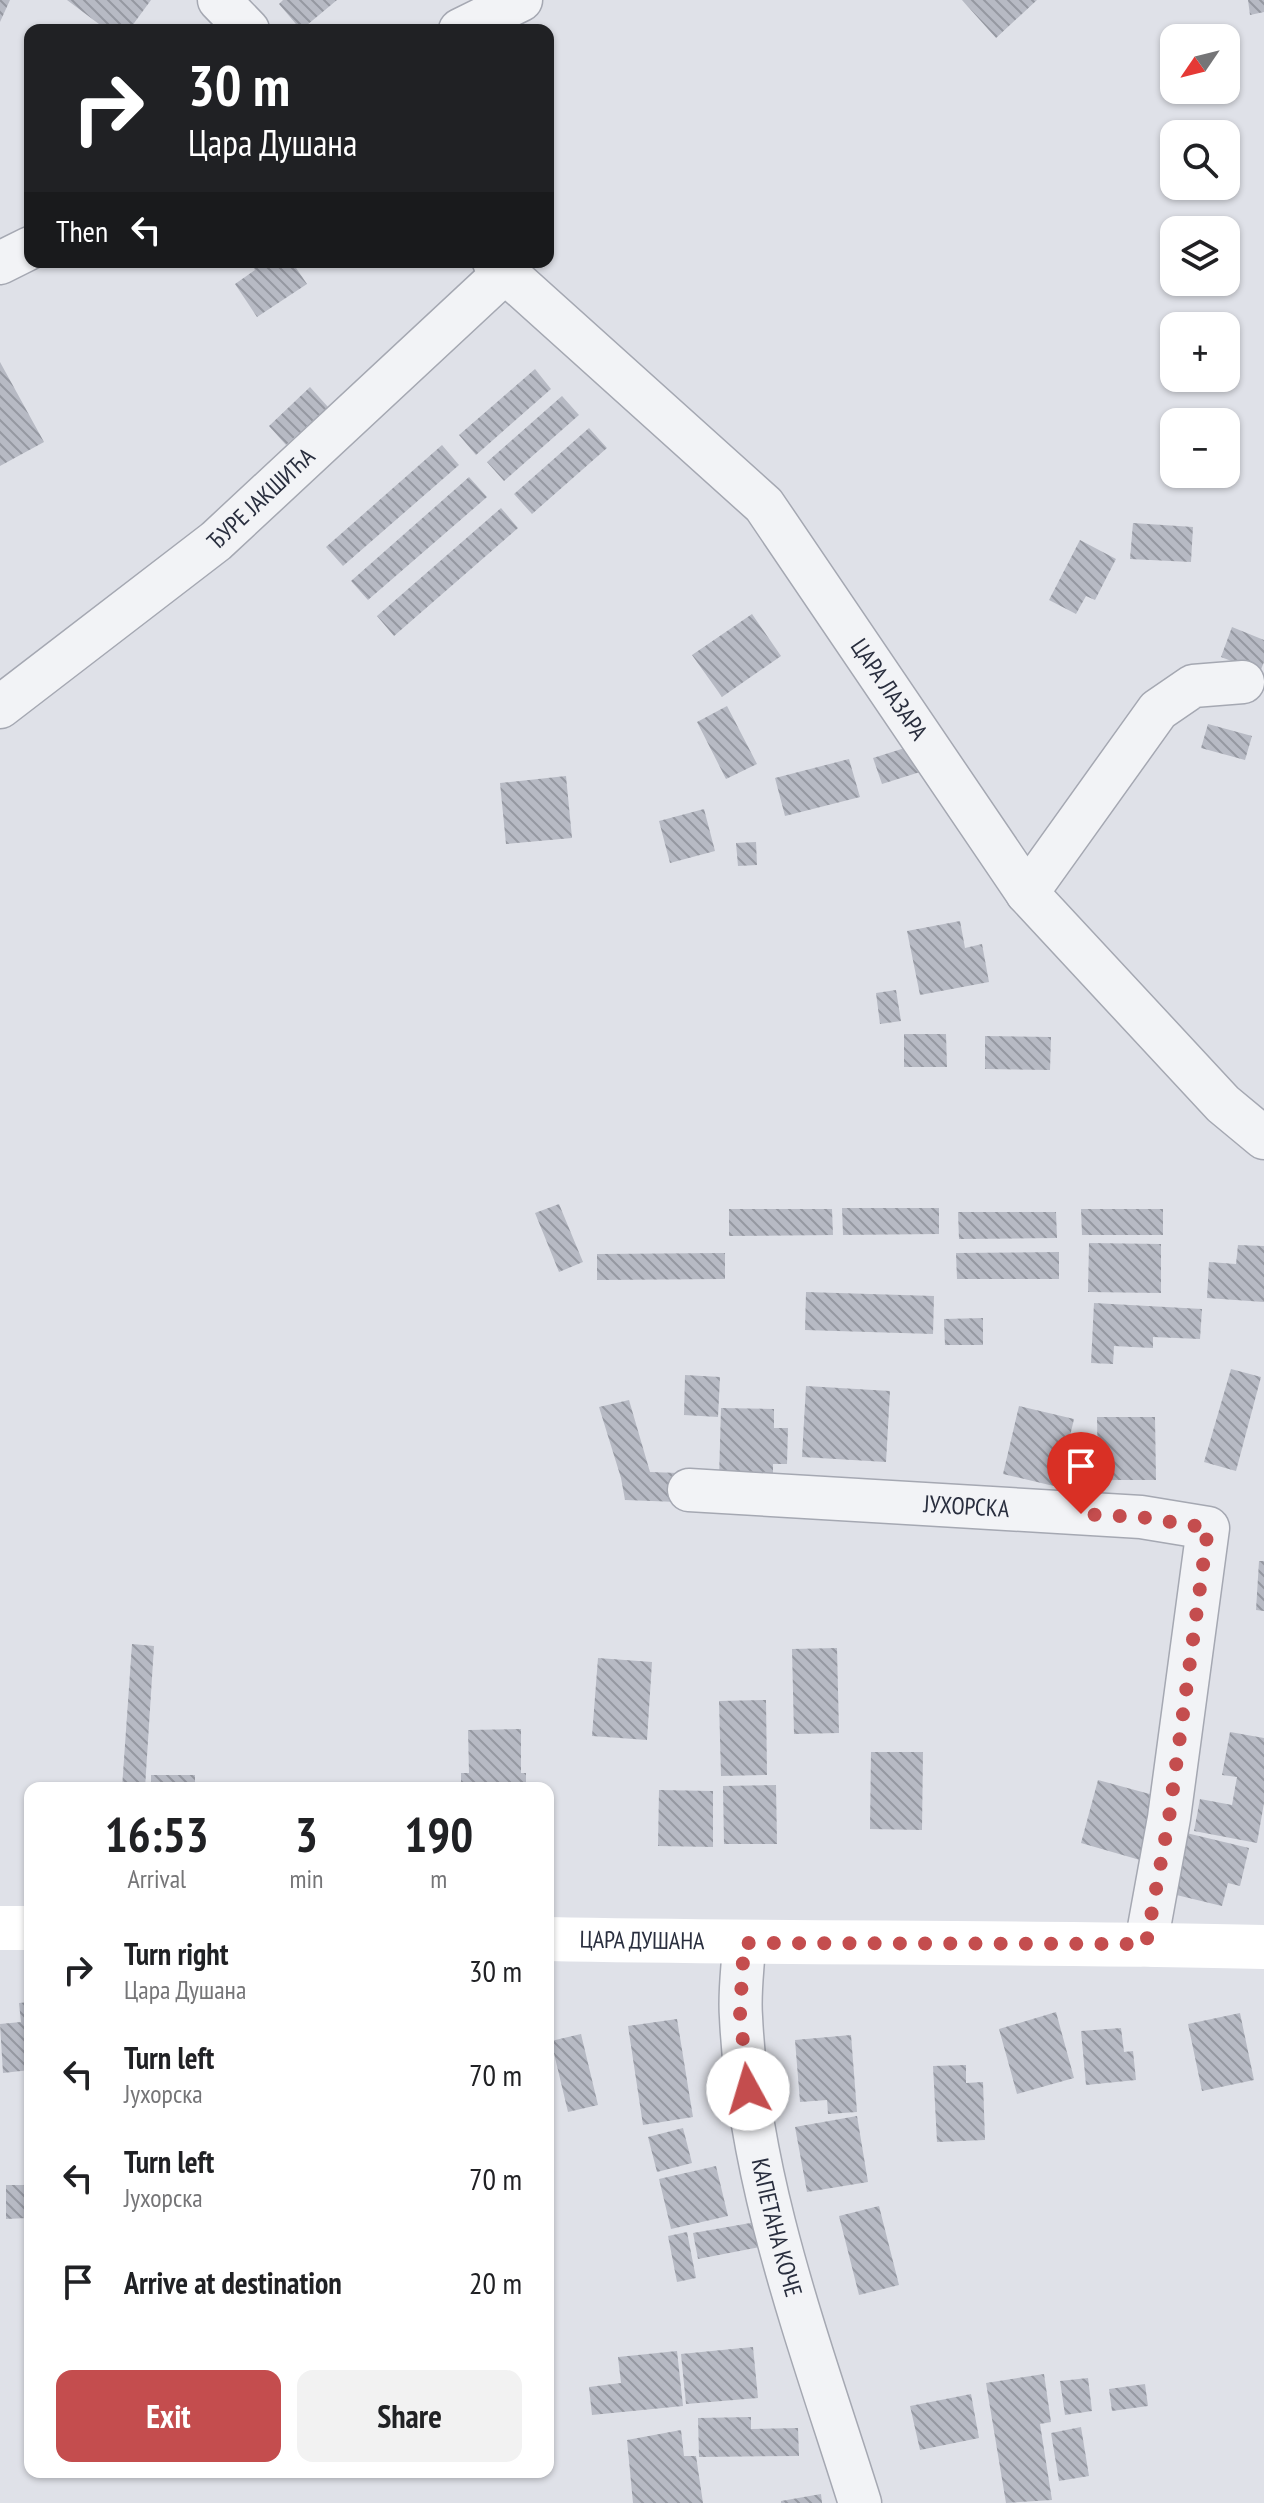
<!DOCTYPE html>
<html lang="en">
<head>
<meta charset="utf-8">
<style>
  :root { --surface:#fff; --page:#f2f2f2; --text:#202124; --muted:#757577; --accent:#c44d4e }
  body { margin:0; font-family:"PT Sans Narrow",sans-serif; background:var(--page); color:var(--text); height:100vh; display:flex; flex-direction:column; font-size:30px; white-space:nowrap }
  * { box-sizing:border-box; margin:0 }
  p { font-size:26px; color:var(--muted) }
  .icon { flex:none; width:44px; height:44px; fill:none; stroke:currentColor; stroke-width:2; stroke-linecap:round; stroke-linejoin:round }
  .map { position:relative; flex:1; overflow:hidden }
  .side { position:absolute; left:24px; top:1782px; width:530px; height:696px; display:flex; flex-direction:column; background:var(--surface); border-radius:16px; box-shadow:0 2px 6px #0004 }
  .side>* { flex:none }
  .top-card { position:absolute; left:24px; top:24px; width:530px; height:244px; border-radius:16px; box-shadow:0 2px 6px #0004; background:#202124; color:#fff; overflow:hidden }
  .needle { width:52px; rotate:235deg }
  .buttons { position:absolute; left:1160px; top:24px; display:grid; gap:16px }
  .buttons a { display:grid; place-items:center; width:80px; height:80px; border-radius:16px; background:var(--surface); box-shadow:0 2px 6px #0004; font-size:40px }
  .pin { position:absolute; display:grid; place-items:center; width:68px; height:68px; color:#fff; margin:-82px -34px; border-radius:50% 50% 50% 0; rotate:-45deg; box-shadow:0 0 8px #0007 }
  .pin .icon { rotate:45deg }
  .me { position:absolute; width:88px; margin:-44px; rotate:354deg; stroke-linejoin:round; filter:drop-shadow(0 0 6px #0008) }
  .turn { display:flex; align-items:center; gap:28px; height:168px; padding:0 32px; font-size:36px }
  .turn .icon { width:104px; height:104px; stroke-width:2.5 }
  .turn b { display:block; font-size:56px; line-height:68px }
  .then { display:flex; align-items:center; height:76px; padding:0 32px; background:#0003; gap:16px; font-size:30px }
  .eta { display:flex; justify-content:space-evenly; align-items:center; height:136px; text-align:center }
  .eta b { font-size:48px; font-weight:700; line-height:56px }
  .cta { display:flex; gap:16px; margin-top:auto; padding:16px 32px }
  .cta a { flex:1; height:92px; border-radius:16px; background:var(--accent); color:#fff; font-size:32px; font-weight:700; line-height:92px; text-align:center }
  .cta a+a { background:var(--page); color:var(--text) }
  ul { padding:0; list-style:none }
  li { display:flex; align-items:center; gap:24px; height:104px; padding:0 32px }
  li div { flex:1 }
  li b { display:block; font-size:30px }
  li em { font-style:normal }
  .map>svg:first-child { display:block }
  .building { fill:url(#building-back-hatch) }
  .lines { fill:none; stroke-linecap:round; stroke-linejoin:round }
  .minor-casing { stroke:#a5a8b2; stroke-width:45 }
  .minor { stroke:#f2f3f6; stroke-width:42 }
  .secondary { stroke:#fff; stroke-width:44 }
  .route { stroke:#c44d4e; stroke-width:14; stroke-dasharray:0 25.2 }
  .labels { text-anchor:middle; stroke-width:8; stroke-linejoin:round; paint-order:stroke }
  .street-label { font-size:24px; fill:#292e3e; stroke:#eff1f5 }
</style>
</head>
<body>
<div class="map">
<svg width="1264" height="2503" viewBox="0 0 1264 2503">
  <defs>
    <pattern id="building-back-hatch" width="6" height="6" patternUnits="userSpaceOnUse" patternTransform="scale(2)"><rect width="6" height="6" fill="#b7bac4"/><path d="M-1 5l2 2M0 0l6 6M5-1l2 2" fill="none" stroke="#9598a1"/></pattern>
  </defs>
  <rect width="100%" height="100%" fill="#dfe1e8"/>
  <path class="building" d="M0 0H10L0 22Z
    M67 0H151L129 30H107Z
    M283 0H337L301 30 279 4Z
    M962 0H1037L996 38Z
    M1248 0H1264V12L1250 15Z
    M250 262H292L307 284 257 317 235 284 255 270Z
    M0 362 44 442 0 466Z
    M535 369 551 389 476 455 459 435Z
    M310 387 328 407 286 445 269 426Z
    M562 396 579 415 504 481 487 462Z
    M589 428 607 448 532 514 514 494Z
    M442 445 459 465 343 566 326 547Z
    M469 477 487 497 368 600 351 581Z
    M501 508 518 528 394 636 377 616Z
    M1133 523 1193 527 1191 562 1130 559Z
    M1080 540 1116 559 1095 600 1086 596 1076 614 1049 600Z
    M752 614 781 656 722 697 692 655Z
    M1232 627 1264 640V662L1260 672 1221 657Z
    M727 706 757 764 726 779 697 722Z
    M1208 724 1252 736 1245 760 1201 748Z
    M911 746 920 772 882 784 873 758Z
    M849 759 860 797 785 816 775 778Z
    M566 776 572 838 506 844 500 783Z
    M704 809 715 851 670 863 659 821Z
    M756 842 757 865 738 866 736 843Z
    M960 921 965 948 982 944 989 982 920 995 907 931Z
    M896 990 901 1021 880 1024 876 993Z
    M904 1034H946L947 1067H904Z
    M985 1036 1051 1037 1050 1070 985 1069Z
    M559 1204 583 1262 559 1272 535 1213Z
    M842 1208H939V1234L843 1235Z
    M729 1209H832L833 1235 729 1236Z
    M1081 1209H1163V1235H1082Z
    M958 1212H1056L1057 1238 959 1239Z
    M1089 1243 1161 1244V1293L1088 1292Z
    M1238 1245 1264 1246V1302L1207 1298 1209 1262 1236 1264Z
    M1059 1252V1279H957L956 1253Z
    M725 1253V1279L597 1280V1254Z
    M806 1292 934 1296 933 1334 805 1330Z
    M1094 1303 1202 1309 1200 1339 1153 1337V1348L1114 1346 1113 1364 1091 1363Z
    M983 1318V1345H945L944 1319Z
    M1231 1369 1261 1377 1236 1471 1204 1462Z
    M685 1375 720 1377 718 1417 684 1415Z
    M806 1386 890 1391 886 1462 802 1457Z
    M629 1400 650 1472 679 1473 678 1502 625 1500 621 1478 599 1407Z
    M1019 1406 1074 1419 1058 1487 1003 1474Z
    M721 1408 774 1409V1428H788L787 1464H773V1481L719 1479Z
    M1097 1417H1155L1156 1480H1098Z
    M1259 1561H1264V1611L1256 1610Z
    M132 1644 154 1646 145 1788H122Z
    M837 1648 839 1733 794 1734 792 1649Z
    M598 1658 652 1662 647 1740 592 1736Z
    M766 1700 767 1775 721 1776 719 1701Z
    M521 1729V1773H526V1788H461V1773H469L468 1730Z
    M1230 1732 1264 1738V1803L1257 1843 1194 1831 1200 1799 1232 1805 1237 1777 1222 1775Z
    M871 1752H923L922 1830 870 1829Z
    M151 1775H195V1788H151Z
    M1098 1780 1157 1796 1140 1860 1081 1843Z
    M776 1785 777 1844H724L723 1786Z
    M659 1790 713 1791V1847L658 1846Z
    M1178 1831 1249 1848 1240 1886 1228 1883 1222 1906 1164 1892Z
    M30 2002V2070L3 2073 0 2024 21 2022 19 2003Z
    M1056 2012 1074 2078 1017 2094 999 2029Z
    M1240 2013 1254 2080 1202 2091 1188 2024Z
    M677 2019 693 2117 643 2125 628 2026Z
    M1121 2028 1124 2052 1133 2051 1136 2080 1086 2085 1081 2031Z
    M581 2034 598 2105 568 2112 551 2041Z
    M851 2035 857 2112 828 2114 827 2100 800 2102 795 2040Z
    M966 2065V2083L983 2082 985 2140 937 2142 933 2066Z
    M857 2116 868 2182 807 2192 795 2127Z
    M683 2128 692 2163 657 2172 648 2137Z
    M716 2166 728 2216 671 2229 659 2179Z
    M6 2185H28V2218L6 2219Z
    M879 2206 899 2285 859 2295 839 2216Z
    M756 2222 760 2247 698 2259 693 2233Z
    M687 2232 696 2278 677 2282 668 2236Z
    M753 2347 758 2398 686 2404 681 2354Z
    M677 2351 683 2406 592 2415 589 2387 621 2383 618 2357Z
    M1044 2374 1051 2422 1040 2424 1052 2500 1006 2503 986 2383Z
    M1088 2378 1092 2411 1065 2415 1060 2381Z
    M1145 2384 1148 2406 1112 2411 1109 2389Z
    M971 2394 979 2438 920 2450 910 2406Z
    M751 2417V2429L798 2428 799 2456 699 2457 698 2418Z
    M1081 2427 1089 2476 1059 2481 1051 2433Z
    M681 2430 684 2456H696L703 2503H633L627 2440Z
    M821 2494 822 2503H781V2501Z"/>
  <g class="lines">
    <defs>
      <g id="minor">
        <path d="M219 0 248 30"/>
        <path d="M460 30 521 0"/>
        <path id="s1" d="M494 262 764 505 1027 893 1223 1104 1264 1138"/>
        <path d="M0 263 30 248"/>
        <path id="s2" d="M0 707 216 541 505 272"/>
        <path d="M1027 893 1158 710 1193 686 1243 682"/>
        <path id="s3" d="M689 1490 1141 1517 1208 1528 1169 1818 1146 1944"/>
        <path id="s4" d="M744 1943C743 1968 739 1993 741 2017 749 2185 810 2344 860 2503"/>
      </g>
    </defs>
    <use href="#minor" class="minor-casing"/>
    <use href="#minor" class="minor"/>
    <g class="secondary">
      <path d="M0 1928H30"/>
      <path id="s5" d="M548 1939C787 1944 1025 1941 1264 1947"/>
    </g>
  </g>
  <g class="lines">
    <path class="route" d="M748 2089 740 2013 744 1943 1146 1944 1169 1818 1208 1528 1141 1517 1081 1514"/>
  </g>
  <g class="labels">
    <g class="street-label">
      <text dy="8" stroke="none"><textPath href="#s2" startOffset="334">ЂУРЕ ЈАКШИЋА</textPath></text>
      <text dy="8" stroke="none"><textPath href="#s1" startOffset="586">ЦАРА ЛАЗАРА</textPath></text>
      <text dy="8" stroke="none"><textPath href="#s3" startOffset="278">ЈУХОРСКА</textPath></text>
      <text dy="8" stroke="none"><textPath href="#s5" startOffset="94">ЦАРА ДУШАНА</textPath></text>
      <text dy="8" stroke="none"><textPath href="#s4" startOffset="288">КАПЕТАНА КОЧЕ</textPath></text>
    </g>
  </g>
</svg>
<div class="buttons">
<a><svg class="needle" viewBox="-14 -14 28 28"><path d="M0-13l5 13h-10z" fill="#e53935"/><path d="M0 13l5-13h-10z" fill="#757577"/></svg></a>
<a><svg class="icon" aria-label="search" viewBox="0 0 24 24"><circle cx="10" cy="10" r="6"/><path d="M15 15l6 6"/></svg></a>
<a><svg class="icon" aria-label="layers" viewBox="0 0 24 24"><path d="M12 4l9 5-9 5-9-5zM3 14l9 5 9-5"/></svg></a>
<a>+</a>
<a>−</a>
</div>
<div class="pin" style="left:1081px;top:1514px;background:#d93025"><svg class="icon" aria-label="arrive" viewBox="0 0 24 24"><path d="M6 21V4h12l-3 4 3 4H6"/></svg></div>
<svg class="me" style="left:748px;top:2089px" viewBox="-20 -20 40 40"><circle r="19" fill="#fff"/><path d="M0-13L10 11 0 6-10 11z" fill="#c44d4e"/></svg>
<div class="top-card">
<div class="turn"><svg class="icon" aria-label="right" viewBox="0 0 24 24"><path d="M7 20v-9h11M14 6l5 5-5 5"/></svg><div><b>30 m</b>Цара Душана</div></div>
<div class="then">Then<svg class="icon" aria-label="left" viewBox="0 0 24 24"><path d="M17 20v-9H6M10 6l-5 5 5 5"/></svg></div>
</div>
<section class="side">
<div class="eta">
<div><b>16:53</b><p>Arrival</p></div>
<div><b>3</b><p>min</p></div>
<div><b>190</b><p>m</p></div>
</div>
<ul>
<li><svg class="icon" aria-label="right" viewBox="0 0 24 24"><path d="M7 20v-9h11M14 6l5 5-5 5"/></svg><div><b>Turn right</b><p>Цара Душана</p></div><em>30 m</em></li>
<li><svg class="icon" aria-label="left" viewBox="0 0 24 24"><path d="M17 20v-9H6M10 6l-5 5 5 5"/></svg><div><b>Turn left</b><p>Јухорска</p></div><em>70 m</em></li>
<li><svg class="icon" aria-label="left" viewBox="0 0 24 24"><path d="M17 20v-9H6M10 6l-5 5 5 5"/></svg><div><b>Turn left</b><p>Јухорска</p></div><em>70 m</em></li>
<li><svg class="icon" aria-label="arrive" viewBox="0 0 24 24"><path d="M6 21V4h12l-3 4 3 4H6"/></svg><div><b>Arrive at destination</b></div><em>20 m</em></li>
</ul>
<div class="cta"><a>Exit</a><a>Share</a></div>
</section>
</div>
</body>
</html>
